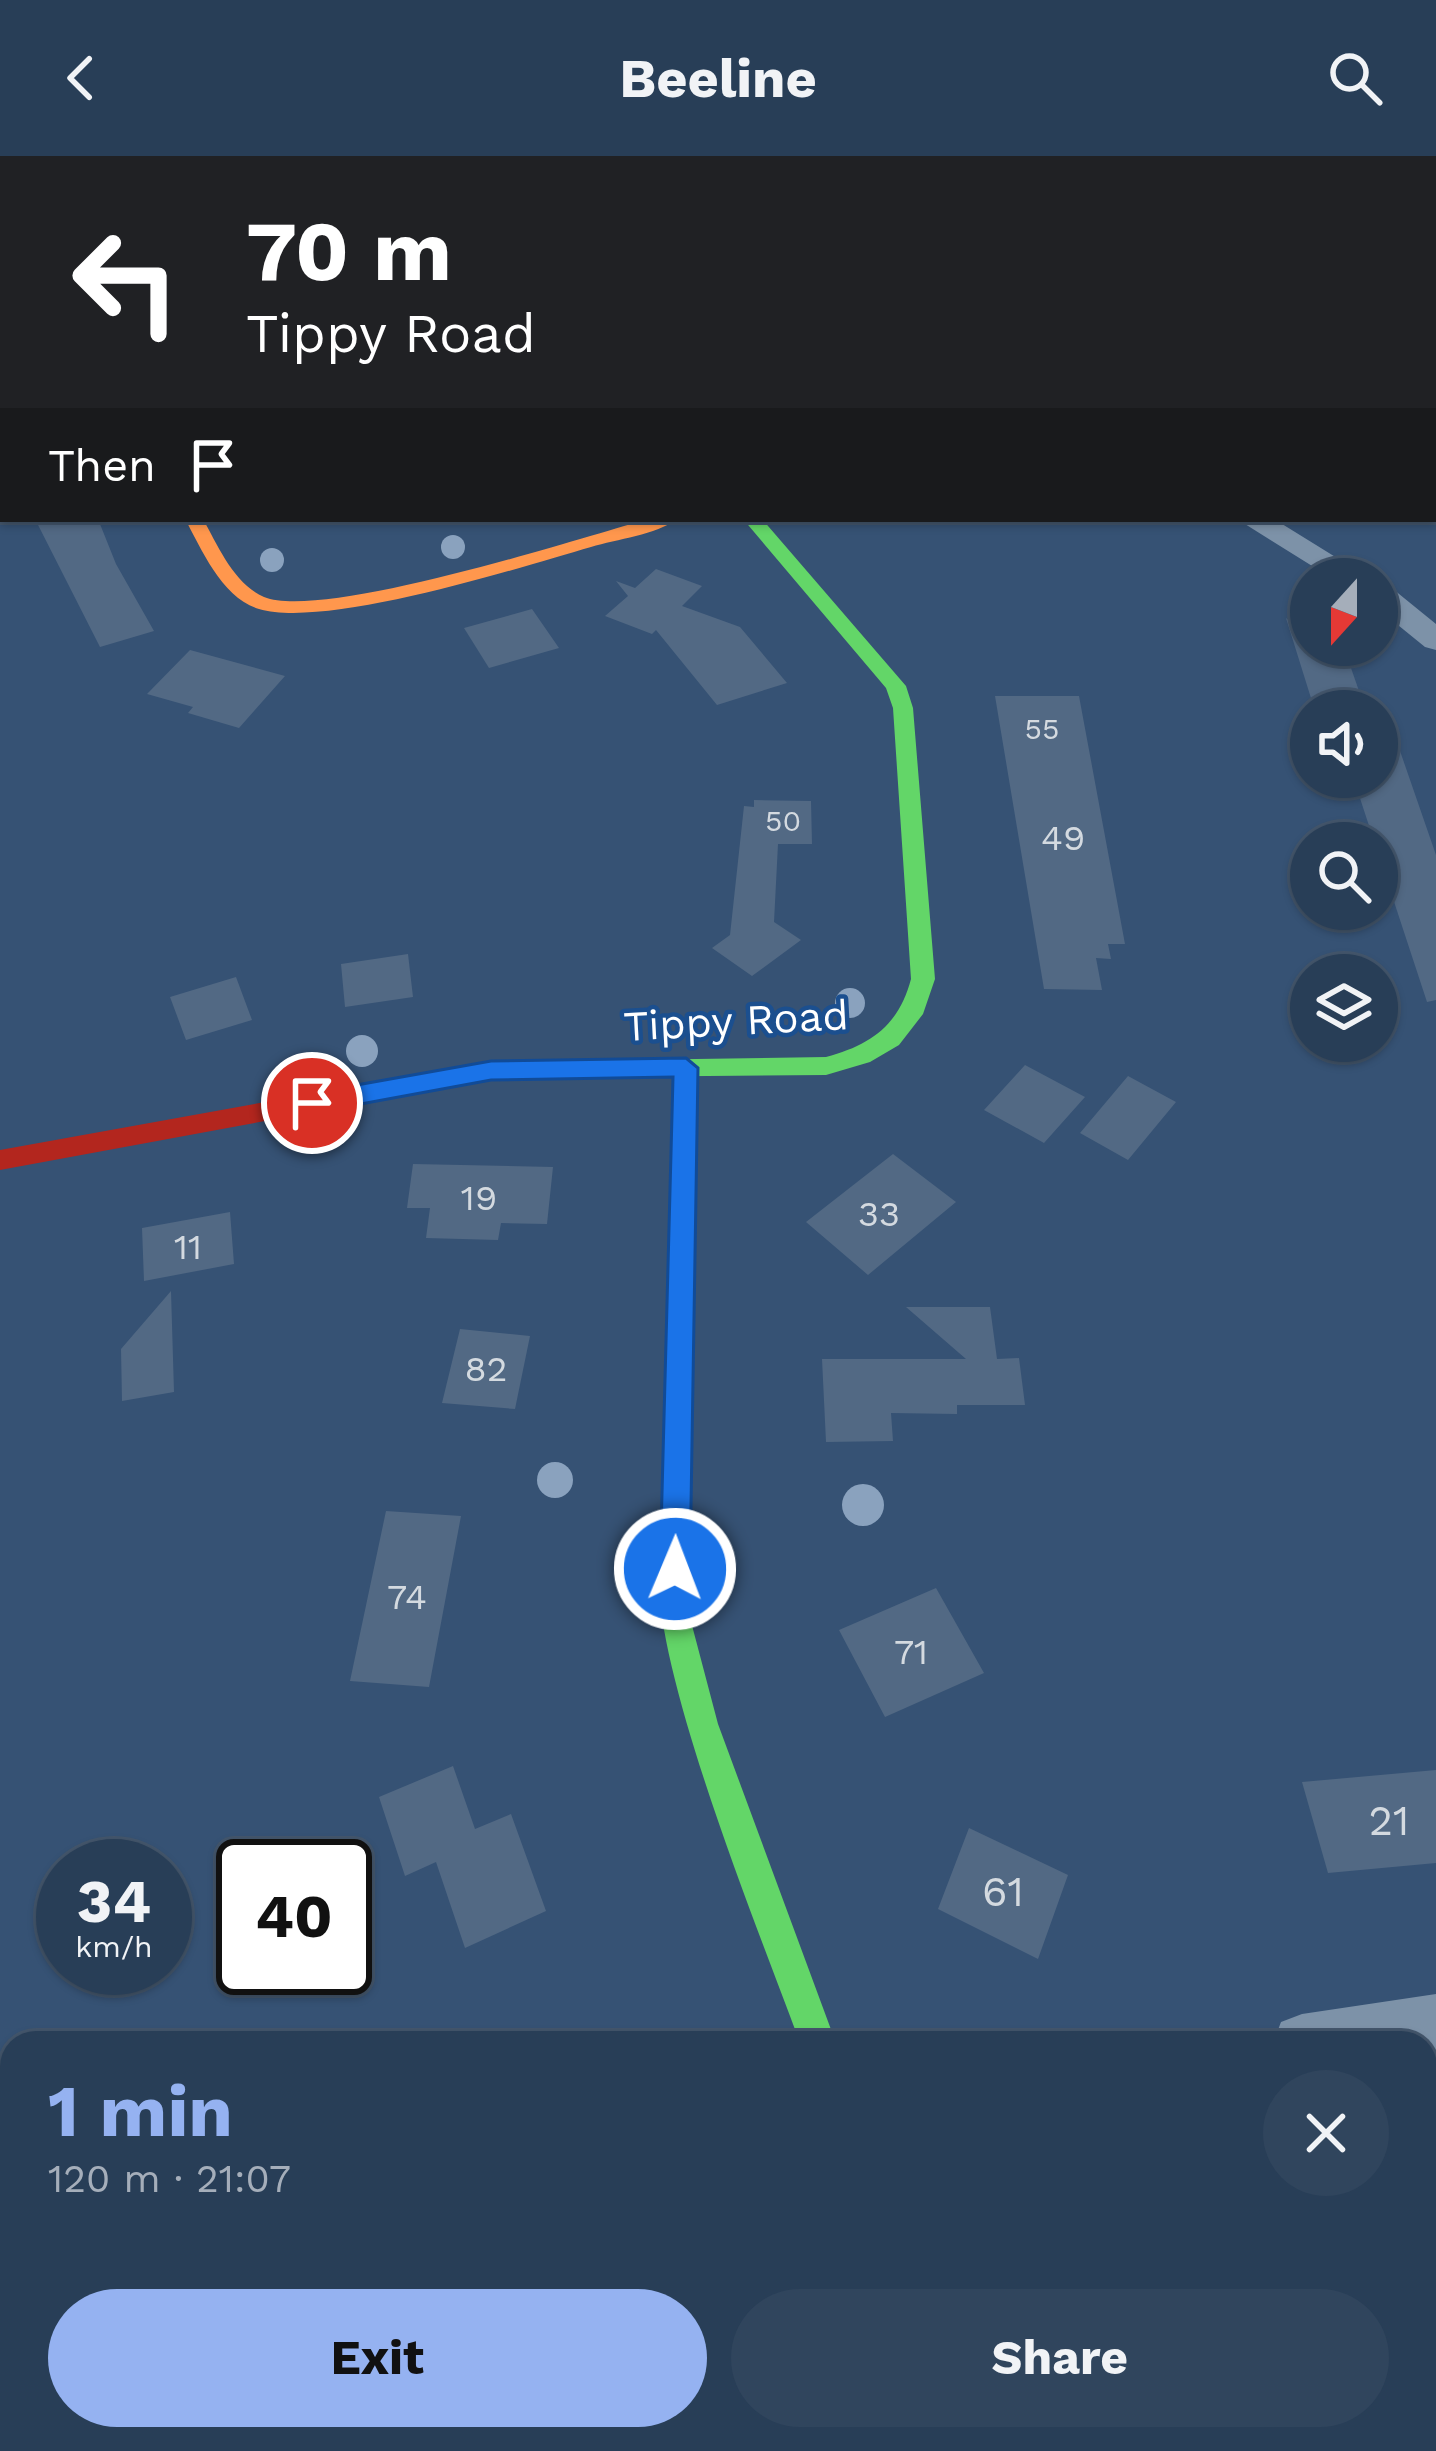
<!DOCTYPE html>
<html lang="en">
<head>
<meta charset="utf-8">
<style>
  :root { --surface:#283e57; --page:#30455d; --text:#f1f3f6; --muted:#a5aeba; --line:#44576d; --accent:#95b2f1 }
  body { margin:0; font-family:"Work Sans",sans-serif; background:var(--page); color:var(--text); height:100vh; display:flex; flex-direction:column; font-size:45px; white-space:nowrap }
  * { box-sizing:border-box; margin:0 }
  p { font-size:39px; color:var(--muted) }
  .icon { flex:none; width:66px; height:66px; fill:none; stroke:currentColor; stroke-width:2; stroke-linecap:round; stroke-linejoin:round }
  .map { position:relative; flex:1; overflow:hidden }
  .details { position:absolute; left:0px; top:1875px; width:1437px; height:420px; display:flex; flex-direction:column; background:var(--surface); border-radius:36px 36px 0 0; box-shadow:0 3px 9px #0004,0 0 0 3px var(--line) }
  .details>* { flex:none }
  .guide { position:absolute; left:0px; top:0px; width:1437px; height:366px; box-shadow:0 3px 9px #0004,0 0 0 3px var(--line); background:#202124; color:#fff; overflow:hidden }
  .needle { width:78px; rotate:201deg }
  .buttons { position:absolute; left:1290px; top:402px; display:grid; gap:24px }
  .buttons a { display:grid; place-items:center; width:108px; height:108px; border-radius:50%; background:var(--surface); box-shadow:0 3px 9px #0004,0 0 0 3px var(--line); font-size:60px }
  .speed { position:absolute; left:36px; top:1683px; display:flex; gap:24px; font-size:60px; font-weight:700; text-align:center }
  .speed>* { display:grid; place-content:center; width:156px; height:156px; border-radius:50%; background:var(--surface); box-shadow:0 3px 9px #0004,0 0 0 3px var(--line); line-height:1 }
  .speed small { font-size:30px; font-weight:400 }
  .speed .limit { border:6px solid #111; border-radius:18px; background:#fff; color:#111 }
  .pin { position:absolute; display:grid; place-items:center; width:102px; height:102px; color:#fff; margin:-51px; border:6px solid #fff; border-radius:50%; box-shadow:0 3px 12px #0007 }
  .me { position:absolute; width:132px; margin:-66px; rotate:1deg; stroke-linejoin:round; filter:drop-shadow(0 0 9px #0008) }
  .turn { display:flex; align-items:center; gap:42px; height:252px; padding:0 48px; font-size:54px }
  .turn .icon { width:156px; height:156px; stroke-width:2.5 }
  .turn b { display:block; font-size:84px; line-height:102px }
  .then { display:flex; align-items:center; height:114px; padding:0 48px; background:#0003; gap:24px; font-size:45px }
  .round { display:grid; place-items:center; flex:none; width:126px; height:126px; border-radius:63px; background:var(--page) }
  .summary { display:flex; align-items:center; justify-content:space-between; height:204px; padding:0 48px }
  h1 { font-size:72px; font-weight:700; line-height:90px; color:var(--accent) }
  .cta { display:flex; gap:24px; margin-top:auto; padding:24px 48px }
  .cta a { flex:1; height:138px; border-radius:72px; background:var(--accent); color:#111; font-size:48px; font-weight:700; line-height:138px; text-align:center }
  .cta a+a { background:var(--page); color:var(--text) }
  header { display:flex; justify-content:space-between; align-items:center; height:156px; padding:0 48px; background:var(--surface); font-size:54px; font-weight:700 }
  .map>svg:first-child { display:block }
  .building { fill:#526984 }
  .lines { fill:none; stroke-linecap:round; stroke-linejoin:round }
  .lane { fill:#7d92a8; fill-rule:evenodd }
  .street { fill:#7d92a8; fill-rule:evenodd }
  .fast { fill:#63d668; fill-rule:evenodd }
  .slow { fill:#ff974d; fill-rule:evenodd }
  .jam { fill:#b3261e; fill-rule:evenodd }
  .tree { fill:#8aa2be }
  .route { fill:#1a73e8; stroke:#114b97; stroke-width:3 }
  .labels { text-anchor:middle; stroke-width:9; stroke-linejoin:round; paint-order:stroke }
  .far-number-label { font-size:30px; fill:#d4dae0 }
  .number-label { font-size:36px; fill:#d4dae0 }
  .street-label { font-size:42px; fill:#fff; stroke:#1b4f8f }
  .near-number-label { font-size:42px; fill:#d4dae0 }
</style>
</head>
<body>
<header><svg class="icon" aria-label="back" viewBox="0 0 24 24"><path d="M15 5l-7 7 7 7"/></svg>Beeline<svg class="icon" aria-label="search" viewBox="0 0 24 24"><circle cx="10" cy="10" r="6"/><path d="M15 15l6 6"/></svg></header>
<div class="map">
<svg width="1436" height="2295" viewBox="0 0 1436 2295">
  <rect width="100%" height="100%" fill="#365274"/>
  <path class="building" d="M35 363H98L116 408 154 475 100 491Z
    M656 413 702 430 682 450 740 471 787 527 717 549 656 474 652 478 605 460 628 440 616 425 635 432Z
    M532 453 559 492 489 512 464 472Z
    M1286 462 1311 482V489H1321L1351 512 1366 555H1315Z
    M190 494 285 520 239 572 188 557 193 551 147 538Z
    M995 540H1079L1125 788H1108L1111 803 1096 802 1102 834 1044 833Z
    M1377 581H1388L1392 592H1399L1436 699V844L1427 846 1353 621H1377Z
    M754 644 811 645 812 688H778L774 766 801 784 752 820 712 792 730 779 744 650 754 651Z
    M408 798 413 841 345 851 341 808Z
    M236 821 252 864 186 884 170 841Z
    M1025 909 1085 941 1044 987 984 954Z
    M1128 920 1176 946 1128 1004 1080 977Z
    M893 998 956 1046 868 1119 806 1066Z
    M413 1008 553 1011 547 1068 501 1067 498 1084 426 1082 430 1052H407Z
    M230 1056 234 1108 144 1125 142 1072Z
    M171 1135 174 1236 122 1245 121 1193Z
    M906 1151H990L997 1203 1019 1202 1025 1249H957V1258L891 1257 893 1285 826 1286 822 1203H966Z
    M460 1173 530 1180 515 1253 442 1247Z
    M386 1355 461 1360 429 1531 350 1525Z
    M936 1432 984 1517 885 1561 839 1474Z
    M453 1610 475 1673 511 1658 546 1755 465 1792 436 1706 405 1720 379 1641Z
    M1436 1614V1707L1328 1717 1302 1626Z
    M969 1672 1068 1719 1038 1803 938 1753Z"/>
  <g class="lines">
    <path class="lane" d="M1378 0H1392L1394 3H1381Z
      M1434 22H1436V29H1434Z"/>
    <path class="street" d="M301 0H326L299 3Z
      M736 0H762L764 3H738Z
      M0 178H3V194H0Z
      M1237 363H1274L1371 423H1333Z
      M1377 427 1388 429 1436 468V494L1425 491 1377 452Z
      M1436 1838V1896L1425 1898V1887H1273L1281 1866 1302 1858Z
      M940 2283H1006L1011 2295H945Z"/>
    <path class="fast" d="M1034 0H1056L1032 3Z
      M3 248V258L0 259V249Z
      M743 363H762L906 530 913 552 935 823 923 858 899 889 870 906 826 919 478 922 475 915 487 906 826 901C871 889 899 869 911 823L893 552 886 532Z
      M675 1380 686 1384 690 1394 689 1458 718 1568 836 1887H800C767 1794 629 1464 664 1384Z"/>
    <path class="slow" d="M185 363H203C218 390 234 428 264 441 322 465 578 383 648 363H677C656 379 617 383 591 391 518 412 327 473 259 453 222 442 202 394 185 363Z
      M685 903 697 912 690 1394 686 1404 675 1408 664 1404 660 1394 673 912Z"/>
    <path class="jam" d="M487 906 499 915 487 924 0 1014V994Z"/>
  </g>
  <g class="tree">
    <circle cx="453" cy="391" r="12"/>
    <circle cx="272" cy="404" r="12"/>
    <circle cx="850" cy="847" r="15"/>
    <circle cx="362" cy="895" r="16"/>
    <circle cx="555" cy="1324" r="18"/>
    <circle cx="863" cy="1349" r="21"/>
  </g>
  <path class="route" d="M686 902 698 912 690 1413 686 1423 675 1427 665 1423 660 1413 673 921 491 924 312 957 300 947 312 937 491 905Z"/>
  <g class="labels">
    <g class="far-number-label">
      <text x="1042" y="583">55</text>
      <text x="783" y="675">50</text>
    </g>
    <g class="number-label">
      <text x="1063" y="694">49</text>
      <text x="479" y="1054">19</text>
      <text x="879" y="1070">33</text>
      <text x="188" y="1103">11</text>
      <text x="486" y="1225">82</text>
      <text x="407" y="1453">74</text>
      <text x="911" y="1508">71</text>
    </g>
    <g class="street-label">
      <text transform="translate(736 864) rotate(-3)" y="15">Tippy Road</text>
    </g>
    <g class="near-number-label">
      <text x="1389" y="1679">21</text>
      <text x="1003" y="1750">61</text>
    </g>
  </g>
</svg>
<div class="buttons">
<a><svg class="needle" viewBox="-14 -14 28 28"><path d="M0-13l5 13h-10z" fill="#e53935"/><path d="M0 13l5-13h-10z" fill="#a5aeba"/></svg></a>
<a><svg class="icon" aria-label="sound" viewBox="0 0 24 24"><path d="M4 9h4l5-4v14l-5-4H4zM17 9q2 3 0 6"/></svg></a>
<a><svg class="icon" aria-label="search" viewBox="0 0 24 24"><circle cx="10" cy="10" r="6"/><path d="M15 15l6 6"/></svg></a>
<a><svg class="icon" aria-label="layers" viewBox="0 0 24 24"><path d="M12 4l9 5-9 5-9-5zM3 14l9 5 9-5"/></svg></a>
</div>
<div class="speed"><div>34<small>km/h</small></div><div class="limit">40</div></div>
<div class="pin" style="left:312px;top:947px;background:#d93025"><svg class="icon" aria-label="arrive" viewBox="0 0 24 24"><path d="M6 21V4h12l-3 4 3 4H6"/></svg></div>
<svg class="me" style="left:675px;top:1413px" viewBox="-20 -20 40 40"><circle r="17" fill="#1a73e8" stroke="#fff" stroke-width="3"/><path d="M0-11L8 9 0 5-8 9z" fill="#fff"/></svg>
<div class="guide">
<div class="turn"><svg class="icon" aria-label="left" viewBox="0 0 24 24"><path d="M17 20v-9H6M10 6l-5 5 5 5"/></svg><div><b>70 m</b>Tippy Road</div></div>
<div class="then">Then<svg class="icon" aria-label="arrive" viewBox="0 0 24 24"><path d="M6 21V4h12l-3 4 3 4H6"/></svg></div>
</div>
<section class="details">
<div class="summary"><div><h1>1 min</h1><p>120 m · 21:07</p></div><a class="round"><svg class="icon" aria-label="close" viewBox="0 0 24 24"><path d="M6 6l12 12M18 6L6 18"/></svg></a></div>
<div class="cta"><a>Exit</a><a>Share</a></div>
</section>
</div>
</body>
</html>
